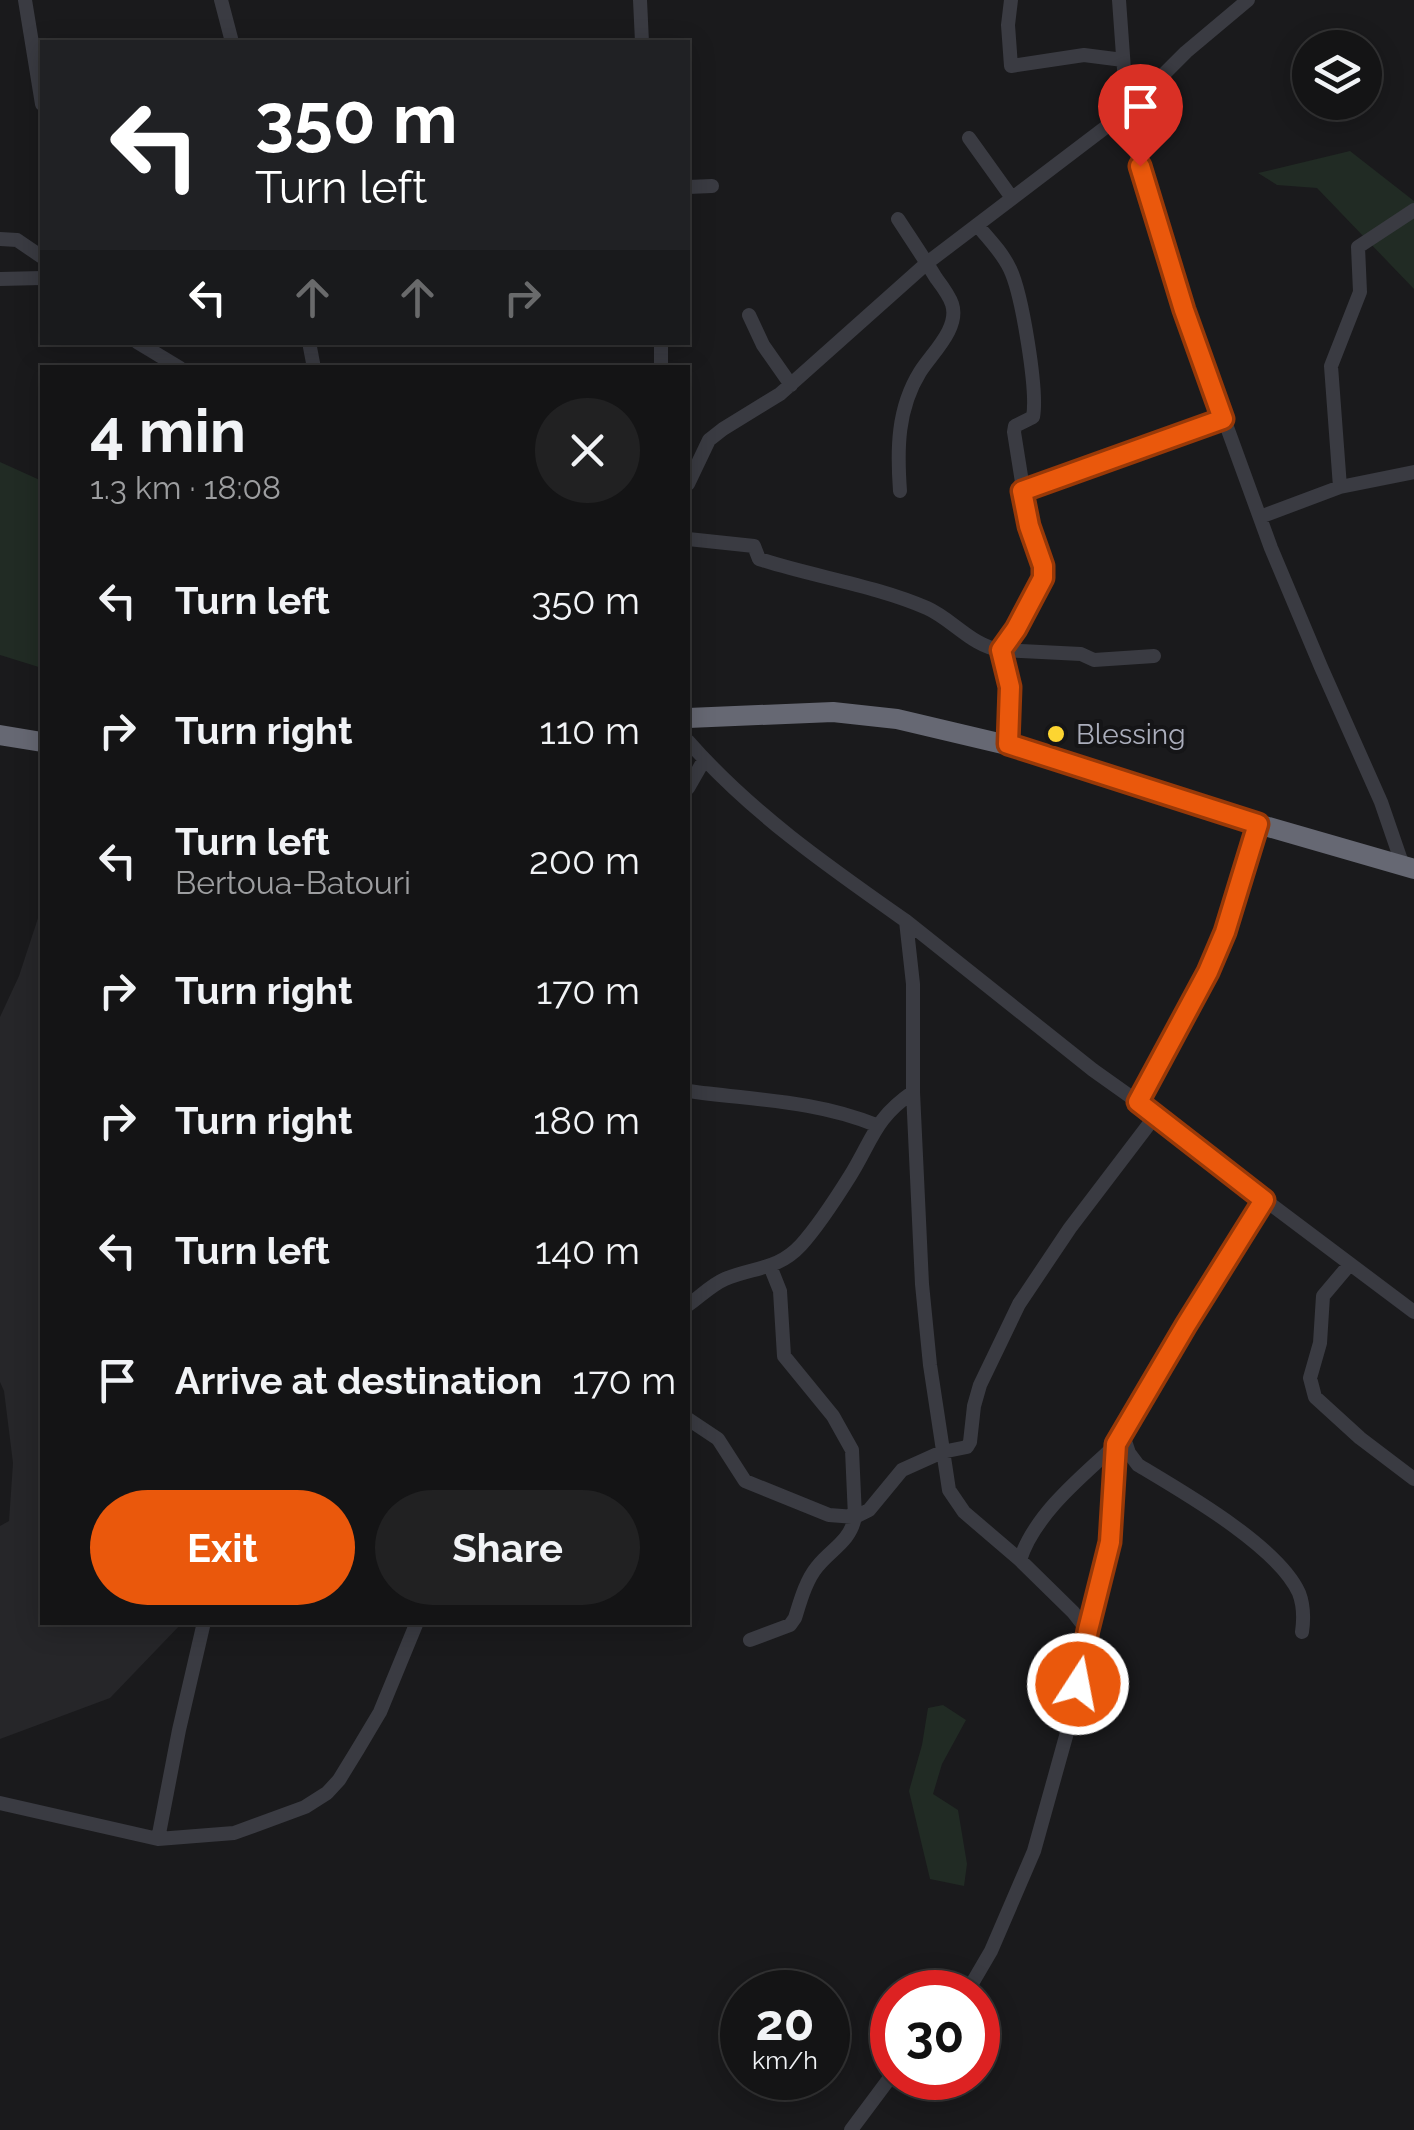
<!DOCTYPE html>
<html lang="en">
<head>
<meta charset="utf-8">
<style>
  :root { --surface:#141415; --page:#212122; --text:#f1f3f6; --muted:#9d9ea0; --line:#333334; --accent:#ea580c }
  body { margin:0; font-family:Raleway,sans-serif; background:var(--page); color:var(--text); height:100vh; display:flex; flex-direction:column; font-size:38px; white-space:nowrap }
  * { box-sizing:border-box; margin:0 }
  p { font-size:32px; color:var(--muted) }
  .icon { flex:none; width:55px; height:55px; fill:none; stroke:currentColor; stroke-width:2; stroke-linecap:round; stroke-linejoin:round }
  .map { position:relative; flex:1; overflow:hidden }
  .sheet { position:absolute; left:40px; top:365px; width:650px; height:1260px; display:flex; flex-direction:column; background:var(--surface); border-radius:0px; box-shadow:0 5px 25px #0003,0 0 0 2px var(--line) }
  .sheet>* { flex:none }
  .banner { position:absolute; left:40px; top:40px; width:650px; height:305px; border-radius:0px; box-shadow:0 5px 25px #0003,0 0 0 2px var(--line); background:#202124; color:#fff; overflow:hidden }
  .tools { position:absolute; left:1292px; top:30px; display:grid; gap:20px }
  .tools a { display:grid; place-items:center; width:90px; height:90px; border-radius:50%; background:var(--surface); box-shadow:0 5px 25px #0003,0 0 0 2px var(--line); font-size:50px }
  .speed { position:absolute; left:720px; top:1970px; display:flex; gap:20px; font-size:50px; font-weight:700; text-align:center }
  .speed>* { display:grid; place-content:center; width:130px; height:130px; border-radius:50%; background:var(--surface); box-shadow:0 5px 25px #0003,0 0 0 2px var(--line); line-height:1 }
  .speed small { font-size:25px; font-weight:400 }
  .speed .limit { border:15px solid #d22; background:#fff; color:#111 }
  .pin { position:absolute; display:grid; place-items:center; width:85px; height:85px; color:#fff; margin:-102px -42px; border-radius:50% 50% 50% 0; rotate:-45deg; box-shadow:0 0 10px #0007 }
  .pin .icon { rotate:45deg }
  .me { position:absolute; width:110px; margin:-55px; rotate:11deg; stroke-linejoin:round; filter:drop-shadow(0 0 8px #0008) }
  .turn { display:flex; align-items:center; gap:35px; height:210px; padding:0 50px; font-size:45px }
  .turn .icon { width:130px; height:130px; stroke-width:2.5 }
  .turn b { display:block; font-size:70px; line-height:85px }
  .lanes { display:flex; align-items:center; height:95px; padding:0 50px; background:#0003; justify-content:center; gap:50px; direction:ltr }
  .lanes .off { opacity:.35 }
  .round { display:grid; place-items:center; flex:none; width:105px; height:105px; border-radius:52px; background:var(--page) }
  .summary { display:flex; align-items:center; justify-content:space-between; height:170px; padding:0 50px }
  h1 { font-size:60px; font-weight:700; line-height:75px }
  .button { display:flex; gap:20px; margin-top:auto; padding:20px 50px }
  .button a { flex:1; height:115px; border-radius:60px; background:var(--accent); color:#fff; font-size:40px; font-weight:700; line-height:115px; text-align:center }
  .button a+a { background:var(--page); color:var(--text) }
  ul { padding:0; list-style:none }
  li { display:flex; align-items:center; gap:30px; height:130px; padding:0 50px }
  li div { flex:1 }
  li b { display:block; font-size:38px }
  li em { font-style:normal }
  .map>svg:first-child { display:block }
  .built { fill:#262629 }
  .green { fill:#212b24 }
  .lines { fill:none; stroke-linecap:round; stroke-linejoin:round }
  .minor { stroke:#3a3b42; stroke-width:14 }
  .highway { stroke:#666873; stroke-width:20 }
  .route-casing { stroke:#983908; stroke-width:25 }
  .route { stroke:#ea580c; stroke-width:18 }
  .poi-dot { fill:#fdd531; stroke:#151517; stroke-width:4 }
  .labels { text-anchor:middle; stroke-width:8; stroke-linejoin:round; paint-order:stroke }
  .poi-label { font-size:28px; fill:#abaebc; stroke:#151517; text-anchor:start }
</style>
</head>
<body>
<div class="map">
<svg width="1414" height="2130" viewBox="0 0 1414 2130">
  <rect width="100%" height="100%" fill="#1a1a1c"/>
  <path class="built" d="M42 906V1622L182 1623 110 1698 0 1739V1526L9 1521 13 1463 4 1391 0 1382V1017L19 976Z"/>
  <path class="green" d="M1350 151 1414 201V289L1317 188 1277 185 1258 173Z
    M0 462 42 481V668L0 655Z
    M943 1705 966 1720 942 1764 933 1794 958 1810 967 1864 964 1886 930 1879 909 1791 922 1745 928 1708Z"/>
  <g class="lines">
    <path class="minor" d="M25 0 42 104
      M221 0 232 42
      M640 0 642 42
      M1011 0 1008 25 1011 66 1084 55 1123 60
      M1119 0 1127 111 1134 146 1184 309 1271 548 1321 667 1381 802 1403 866
      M969 138 1012 198
      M688 187 712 186
      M898 219C911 239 924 258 936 278 942 286 949 295 952 304 960 328 932 353 920 372 897 409 897 450 900 491
      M977 225C989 239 1002 252 1010 269 1022 294 1038 391 1033 417L1015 426 1014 432 1029 526 1043 566V578L1016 629 1001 650
      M0 239 17 240 42 257
      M0 279 42 278
      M749 315 763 345 791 385
      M137 342 180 368
      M309 342 314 368
      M661 342V368
      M688 484 709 440 723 429 780 394 927 263 1127 111 1186 52 1248 0
      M1340 487 1331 366 1360 292 1358 247 1414 210
      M1022 491 1223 419
      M1260 517 1340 487 1414 472
      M688 539 754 546 759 559C814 577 874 585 927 608 952 619 973 647 1001 650L1010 687 1007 745
      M1001 650 1081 654 1094 660 1154 656
      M688 741C750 812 829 867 906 921L913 984V1092L922 1284 930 1365 949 1490 964 1512 1020 1560 1073 1612 1087 1630 1068 1729 1034 1851 991 1951 967 1992
      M688 788 704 760
      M906 921 1093 1070 1138 1102 1265 1200 1414 1312
      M688 1091C752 1100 815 1100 876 1125
      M1138 1102 1208 972 1225 932 1258 824
      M1350 1264 1323 1296 1320 1343 1310 1378 1315 1397 1360 1438 1414 1479
      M688 1305C700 1297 711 1285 725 1279 754 1267 778 1270 801 1245 819 1225 835 1200 850 1176 873 1139 874 1119 913 1092
      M688 1419 718 1439 745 1481 829 1515 855 1517 869 1510 902 1470 942 1452 967 1447 970 1442 974 1406 980 1385 1019 1304 1070 1228 1156 1115
      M1123 1435 1129 1453 1138 1465C1183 1492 1278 1546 1299 1593 1304 1606 1304 1618 1302 1632
      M1020 1560C1034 1515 1082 1476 1116 1445
      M1087 1630 1109 1542 1116 1445 1186 1325 1265 1200
      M750 1640 790 1625 795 1618C800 1602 806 1580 817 1567 831 1549 850 1542 855 1517L852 1450 833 1416 784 1356 780 1291 770 1266
      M0 1803 158 1839 234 1833 305 1807 327 1793 339 1780 358 1749 380 1712 417 1622
      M158 1839 179 1730 204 1622
      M851 2130 892 2075"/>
    <path class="highway" d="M688 718 833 712 897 719 1007 745 1258 824 1414 869
      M0 735 42 742"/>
  </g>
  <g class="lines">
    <defs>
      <path id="route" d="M1078 1684 1088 1630 1110 1542 1116 1444 1186 1325 1264 1200 1138 1102 1208 972 1225 932 1258 824 1008 744 1010 687 1001 650 1016 629 1043 578V566L1029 526 1022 491 1223 419 1184 310 1140 166"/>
    </defs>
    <use href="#route" class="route-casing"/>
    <use href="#route" class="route"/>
  </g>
  <circle class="poi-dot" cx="1056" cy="734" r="10"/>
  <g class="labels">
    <g class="poi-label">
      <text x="1076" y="744">Blessing</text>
    </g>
  </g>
</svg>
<div class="tools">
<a><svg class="icon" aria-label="layers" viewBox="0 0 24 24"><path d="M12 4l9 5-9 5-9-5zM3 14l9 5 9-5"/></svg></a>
</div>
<div class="speed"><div>20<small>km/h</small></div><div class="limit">30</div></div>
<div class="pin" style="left:1140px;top:166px;background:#d93025"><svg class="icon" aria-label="arrive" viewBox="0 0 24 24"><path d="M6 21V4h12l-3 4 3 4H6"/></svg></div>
<svg class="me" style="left:1078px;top:1684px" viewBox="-20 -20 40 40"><circle r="17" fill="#ea580c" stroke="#fff" stroke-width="3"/><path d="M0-11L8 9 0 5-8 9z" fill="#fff"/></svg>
<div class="banner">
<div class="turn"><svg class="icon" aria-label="left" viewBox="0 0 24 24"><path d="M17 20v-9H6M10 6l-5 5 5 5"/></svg><div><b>350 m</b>Turn left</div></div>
<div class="lanes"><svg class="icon" aria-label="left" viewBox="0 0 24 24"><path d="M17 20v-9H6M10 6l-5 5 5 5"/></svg><svg class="icon off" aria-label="ahead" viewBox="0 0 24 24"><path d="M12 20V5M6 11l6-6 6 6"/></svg><svg class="icon off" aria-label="ahead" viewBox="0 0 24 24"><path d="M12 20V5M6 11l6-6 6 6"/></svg><svg class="icon off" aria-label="right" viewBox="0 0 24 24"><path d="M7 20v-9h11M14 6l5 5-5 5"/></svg></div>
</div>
<section class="sheet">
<div class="summary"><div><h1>4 min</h1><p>1.3 km · 18:08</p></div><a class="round"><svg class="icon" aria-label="close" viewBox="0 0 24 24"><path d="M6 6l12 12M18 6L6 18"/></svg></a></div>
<ul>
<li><svg class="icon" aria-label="left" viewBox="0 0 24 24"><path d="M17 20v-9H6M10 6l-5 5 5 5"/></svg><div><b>Turn left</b></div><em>350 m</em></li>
<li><svg class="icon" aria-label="right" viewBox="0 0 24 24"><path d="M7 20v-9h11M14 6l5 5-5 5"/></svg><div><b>Turn right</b></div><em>110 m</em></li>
<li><svg class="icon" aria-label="left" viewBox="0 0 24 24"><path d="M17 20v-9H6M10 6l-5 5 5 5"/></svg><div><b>Turn left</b><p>Bertoua-Batouri</p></div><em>200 m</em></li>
<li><svg class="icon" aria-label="right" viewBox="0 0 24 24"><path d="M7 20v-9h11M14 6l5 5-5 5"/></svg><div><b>Turn right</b></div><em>170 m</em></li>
<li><svg class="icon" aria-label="right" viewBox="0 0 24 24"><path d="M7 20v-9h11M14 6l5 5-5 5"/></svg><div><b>Turn right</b></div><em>180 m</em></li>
<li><svg class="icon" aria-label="left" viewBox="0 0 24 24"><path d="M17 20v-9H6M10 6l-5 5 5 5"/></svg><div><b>Turn left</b></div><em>140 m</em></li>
<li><svg class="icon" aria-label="arrive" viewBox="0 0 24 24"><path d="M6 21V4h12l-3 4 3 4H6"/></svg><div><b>Arrive at destination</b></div><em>170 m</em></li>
</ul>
<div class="button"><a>Exit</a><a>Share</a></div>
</section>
</div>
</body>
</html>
